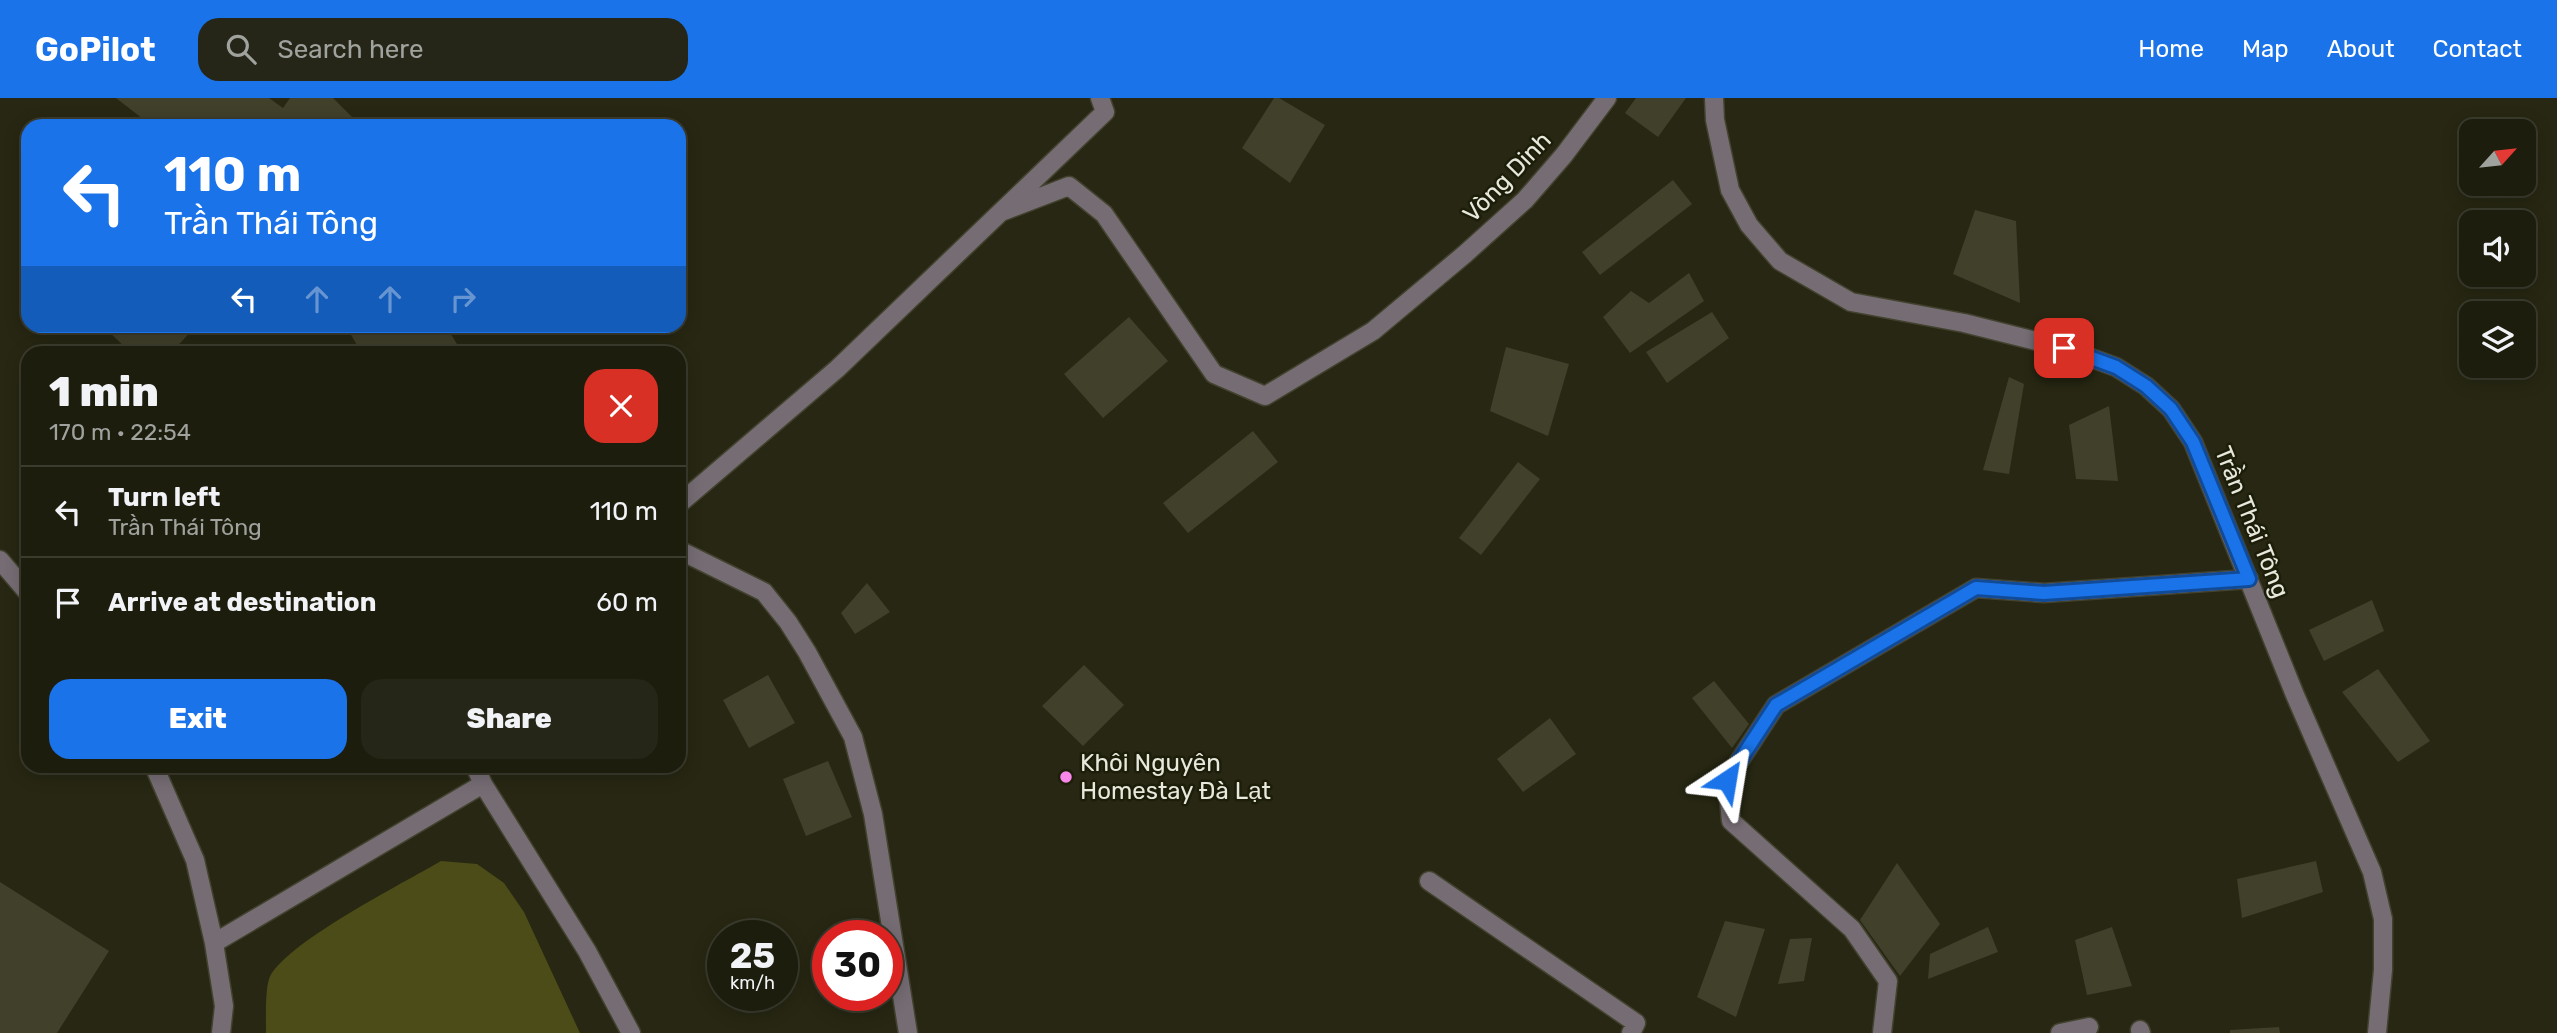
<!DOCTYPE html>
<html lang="en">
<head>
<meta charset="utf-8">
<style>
  :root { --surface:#1d1d0e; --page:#252617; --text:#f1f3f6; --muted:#a0a29e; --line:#3b3b2e; --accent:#1a73e8 }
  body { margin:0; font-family:Rubik,sans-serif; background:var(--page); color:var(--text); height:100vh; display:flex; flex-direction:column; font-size:26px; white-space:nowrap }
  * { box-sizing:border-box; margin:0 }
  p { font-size:23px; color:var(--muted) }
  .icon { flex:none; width:38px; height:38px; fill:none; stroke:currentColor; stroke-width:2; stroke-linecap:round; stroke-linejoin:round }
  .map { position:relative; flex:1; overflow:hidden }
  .side { position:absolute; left:21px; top:248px; width:665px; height:427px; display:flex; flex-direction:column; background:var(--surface); border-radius:21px; box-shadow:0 4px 18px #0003,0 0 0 2px var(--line) }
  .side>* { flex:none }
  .banner { position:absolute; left:21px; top:21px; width:665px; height:214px; border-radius:21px; box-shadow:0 4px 18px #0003,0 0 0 2px var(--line); background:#1a73e8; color:#fff; overflow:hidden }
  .needle { width:46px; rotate:63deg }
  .controls { position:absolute; left:2459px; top:21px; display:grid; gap:14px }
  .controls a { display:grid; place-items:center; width:77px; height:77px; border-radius:14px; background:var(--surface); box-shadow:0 4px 18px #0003,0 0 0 2px var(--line); font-size:35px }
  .speed { position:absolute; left:707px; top:822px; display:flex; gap:14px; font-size:35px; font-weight:700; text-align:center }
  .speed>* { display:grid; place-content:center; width:91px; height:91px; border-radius:50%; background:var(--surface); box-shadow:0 4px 18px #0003,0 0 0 2px var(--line); line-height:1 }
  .speed small { font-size:18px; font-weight:400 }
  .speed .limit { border:10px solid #d22; background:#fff; color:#111 }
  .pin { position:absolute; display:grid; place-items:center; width:60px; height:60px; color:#fff; margin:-30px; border-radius:14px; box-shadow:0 4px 10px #0006 }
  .me { position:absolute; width:77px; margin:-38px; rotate:33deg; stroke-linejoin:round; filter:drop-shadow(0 0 5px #0008) }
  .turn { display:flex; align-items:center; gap:24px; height:147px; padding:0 28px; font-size:32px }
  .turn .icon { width:91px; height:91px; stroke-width:2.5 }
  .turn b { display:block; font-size:49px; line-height:60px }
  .lanes { display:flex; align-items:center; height:66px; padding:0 28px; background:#0003; justify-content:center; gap:35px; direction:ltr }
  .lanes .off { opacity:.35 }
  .round { display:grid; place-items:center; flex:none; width:74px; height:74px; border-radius:21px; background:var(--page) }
  .headline { display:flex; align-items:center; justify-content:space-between; height:119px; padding:0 28px }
  h1 { font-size:42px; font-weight:800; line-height:52px }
  .primary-button { display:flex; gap:14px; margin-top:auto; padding:14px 28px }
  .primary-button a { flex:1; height:80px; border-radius:21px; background:var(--accent); color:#fff; font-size:28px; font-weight:800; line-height:80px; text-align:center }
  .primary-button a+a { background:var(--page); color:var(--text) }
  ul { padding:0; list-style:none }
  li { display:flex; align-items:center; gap:21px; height:91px; padding:0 28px; border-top:2px solid var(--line) }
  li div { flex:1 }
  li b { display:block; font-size:26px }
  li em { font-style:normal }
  header { display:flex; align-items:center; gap:42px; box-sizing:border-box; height:98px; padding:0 35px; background:var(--accent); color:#fff }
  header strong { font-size:33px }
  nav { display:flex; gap:38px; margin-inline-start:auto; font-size:24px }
  .search { width:490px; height:63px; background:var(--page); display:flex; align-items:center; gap:18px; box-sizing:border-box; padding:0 24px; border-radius:21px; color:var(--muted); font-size:26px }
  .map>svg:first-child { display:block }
  .green { fill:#4b4c17 }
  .building { fill:#40402b }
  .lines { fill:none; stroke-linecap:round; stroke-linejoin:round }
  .minor-casing { stroke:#42422f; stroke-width:21 }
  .minor { stroke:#766d74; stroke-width:18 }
  .route-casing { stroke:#114b97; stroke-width:18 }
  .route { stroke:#1a73e8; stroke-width:12 }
  .poi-dot { fill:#f987e9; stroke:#1d1e0a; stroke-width:2.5 }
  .labels { text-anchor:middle; stroke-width:5; stroke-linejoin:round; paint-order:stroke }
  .street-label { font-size:24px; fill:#e8e9dc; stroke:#1d1e0a }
  .poi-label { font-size:24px; fill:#e8e9dc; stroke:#1d1e0a; text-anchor:start }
</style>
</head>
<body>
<header>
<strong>GoPilot</strong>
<div class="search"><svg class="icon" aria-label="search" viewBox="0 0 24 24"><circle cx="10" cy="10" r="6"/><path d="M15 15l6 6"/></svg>Search here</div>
<nav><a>Home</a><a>Map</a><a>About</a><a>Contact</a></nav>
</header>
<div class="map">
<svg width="2557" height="935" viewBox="0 0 2557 935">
  <rect width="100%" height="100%" fill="#272713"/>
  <path class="green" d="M441 763 477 766 504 785 524 814 580 935H266C266 921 265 894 269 881 281 847 407 783 441 763Z"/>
  <path class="building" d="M116 0H269L283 10 290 0H333L361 28H152Z
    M1274 0H1279L1325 27 1290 85 1242 50Z
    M1636 0H1686L1658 39 1625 15Z
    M1673 82 1692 106 1600 177 1582 154Z
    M1975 112 2016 123 2020 205 1953 176Z
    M1689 175 1704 203 1630 255 1603 219 1631 193 1649 205Z
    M1712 214 1729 240 1667 285 1646 254Z
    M1129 219 1168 263 1103 320 1064 276Z
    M103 228H196L170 256H132Z
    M346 228H446L463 256H362Z
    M1506 249 1569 266 1548 338 1490 313Z
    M2009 279 2024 286 2009 376 1983 372Z
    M2109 308 2118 383 2076 381 2069 327Z
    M1253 333 1278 364 1188 435 1163 405Z
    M1518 364 1540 381 1481 457 1459 440Z
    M867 485 890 514 855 536 841 515Z
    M2372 502 2384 533 2324 563 2309 532Z
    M1084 567 1124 607 1083 648 1042 608Z
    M2378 571 2430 643 2398 664 2342 594Z
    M768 577 795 625 749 650 723 602Z
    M1714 583 1749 626 1732 650 1692 600Z
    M1550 620 1576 656 1523 694 1497 661Z
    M828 663 852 719 806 738 783 681Z
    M2316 763 2323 794 2242 820 2237 781Z
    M1897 765 1940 826 1900 878 1860 822Z
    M0 784 109 853 57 935H0Z
    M1725 823 1765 831 1736 919 1697 899Z
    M1988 829 1998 854 1928 881 1930 856Z
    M2112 829 2132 888 2087 897 2075 842Z
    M1812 840 1804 883 1778 886 1790 841Z
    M2279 929 2280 935H2230V932Z"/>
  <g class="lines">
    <defs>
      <path id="minor" d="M1714 0 1715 22 1730 92 1749 127 1780 163 1851 204 1964 225 2064 250 2116 269 2146 288 2171 311 2193 344 2295 597 2372 774 2383 821V872L2377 935
        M1001 114 1069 88 1104 116 1214 276 1265 298 1373 233 1465 156 1525 102 1564 57 1607 0
        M679 406 837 271 1105 14 1100 0
        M679 452 764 494 788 524 807 554 853 639 873 716 908 935
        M0 462 28 495
        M154 668 195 762 214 845 224 908 221 935
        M475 668 483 686 587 853 631 935
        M1429 783 1636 925 1631 935
        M214 845 483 686
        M2140 932 2141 935
        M1882 935 1888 883 1852 831 1731 723 1727 682 1776 607 1976 490 2044 495 2249 481
        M2060 935 2089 929"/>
    </defs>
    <use href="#minor" class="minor-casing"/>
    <use href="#minor" class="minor"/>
  </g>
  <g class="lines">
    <defs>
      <path id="route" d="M1727 682 1776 607 1976 490 2044 495 2249 481 2193 344 2171 311 2146 288 2116 269 2064 250"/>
    </defs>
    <use href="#route" class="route-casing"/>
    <use href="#route" class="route"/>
  </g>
  <circle class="poi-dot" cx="1066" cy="679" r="7"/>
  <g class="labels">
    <g class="street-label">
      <text transform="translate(1507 79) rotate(-46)" y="8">Vòng Dinh</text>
      <text transform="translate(2252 424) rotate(68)" y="8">Trần Thái Tông</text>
    </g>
    <g class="poi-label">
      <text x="1080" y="673">Khôi Nguyên<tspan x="1080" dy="28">Homestay Đà Lạt</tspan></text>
    </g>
  </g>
</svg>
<div class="controls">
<a><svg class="needle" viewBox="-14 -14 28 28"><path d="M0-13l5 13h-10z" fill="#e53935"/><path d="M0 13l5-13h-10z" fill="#a0a29e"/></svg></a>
<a><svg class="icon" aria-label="sound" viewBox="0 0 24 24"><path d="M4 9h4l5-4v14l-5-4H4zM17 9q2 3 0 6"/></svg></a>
<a><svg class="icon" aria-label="layers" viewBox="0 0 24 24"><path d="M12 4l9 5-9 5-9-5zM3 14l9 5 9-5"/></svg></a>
</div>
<div class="speed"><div>25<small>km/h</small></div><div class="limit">30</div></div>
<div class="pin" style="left:2064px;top:250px;background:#d93025"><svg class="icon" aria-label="arrive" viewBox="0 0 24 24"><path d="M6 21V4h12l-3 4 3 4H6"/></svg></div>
<svg class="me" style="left:1727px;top:682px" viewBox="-20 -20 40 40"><path d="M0-17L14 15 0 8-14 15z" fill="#1a73e8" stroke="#fff" stroke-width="4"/></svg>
<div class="banner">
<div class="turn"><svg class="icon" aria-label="left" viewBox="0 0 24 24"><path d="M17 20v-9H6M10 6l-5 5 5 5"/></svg><div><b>110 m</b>Trần Thái Tông</div></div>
<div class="lanes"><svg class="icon" aria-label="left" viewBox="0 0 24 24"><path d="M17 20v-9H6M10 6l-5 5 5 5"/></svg><svg class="icon off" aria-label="ahead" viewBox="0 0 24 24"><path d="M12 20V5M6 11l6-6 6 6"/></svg><svg class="icon off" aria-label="ahead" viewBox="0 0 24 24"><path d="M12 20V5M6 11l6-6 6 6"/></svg><svg class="icon off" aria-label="right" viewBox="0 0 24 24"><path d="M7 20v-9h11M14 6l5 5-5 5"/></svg></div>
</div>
<section class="side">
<div class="headline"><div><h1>1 min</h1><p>170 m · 22:54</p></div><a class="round" style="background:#d93025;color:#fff"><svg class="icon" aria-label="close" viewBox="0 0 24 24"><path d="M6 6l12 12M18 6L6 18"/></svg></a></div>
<ul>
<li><svg class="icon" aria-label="left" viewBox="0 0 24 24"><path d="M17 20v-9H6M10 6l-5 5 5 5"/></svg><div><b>Turn left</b><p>Trần Thái Tông</p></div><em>110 m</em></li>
<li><svg class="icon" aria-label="arrive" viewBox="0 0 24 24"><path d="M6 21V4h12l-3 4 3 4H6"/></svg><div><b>Arrive at destination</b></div><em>60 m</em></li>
</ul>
<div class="primary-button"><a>Exit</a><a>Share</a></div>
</section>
</div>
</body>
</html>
